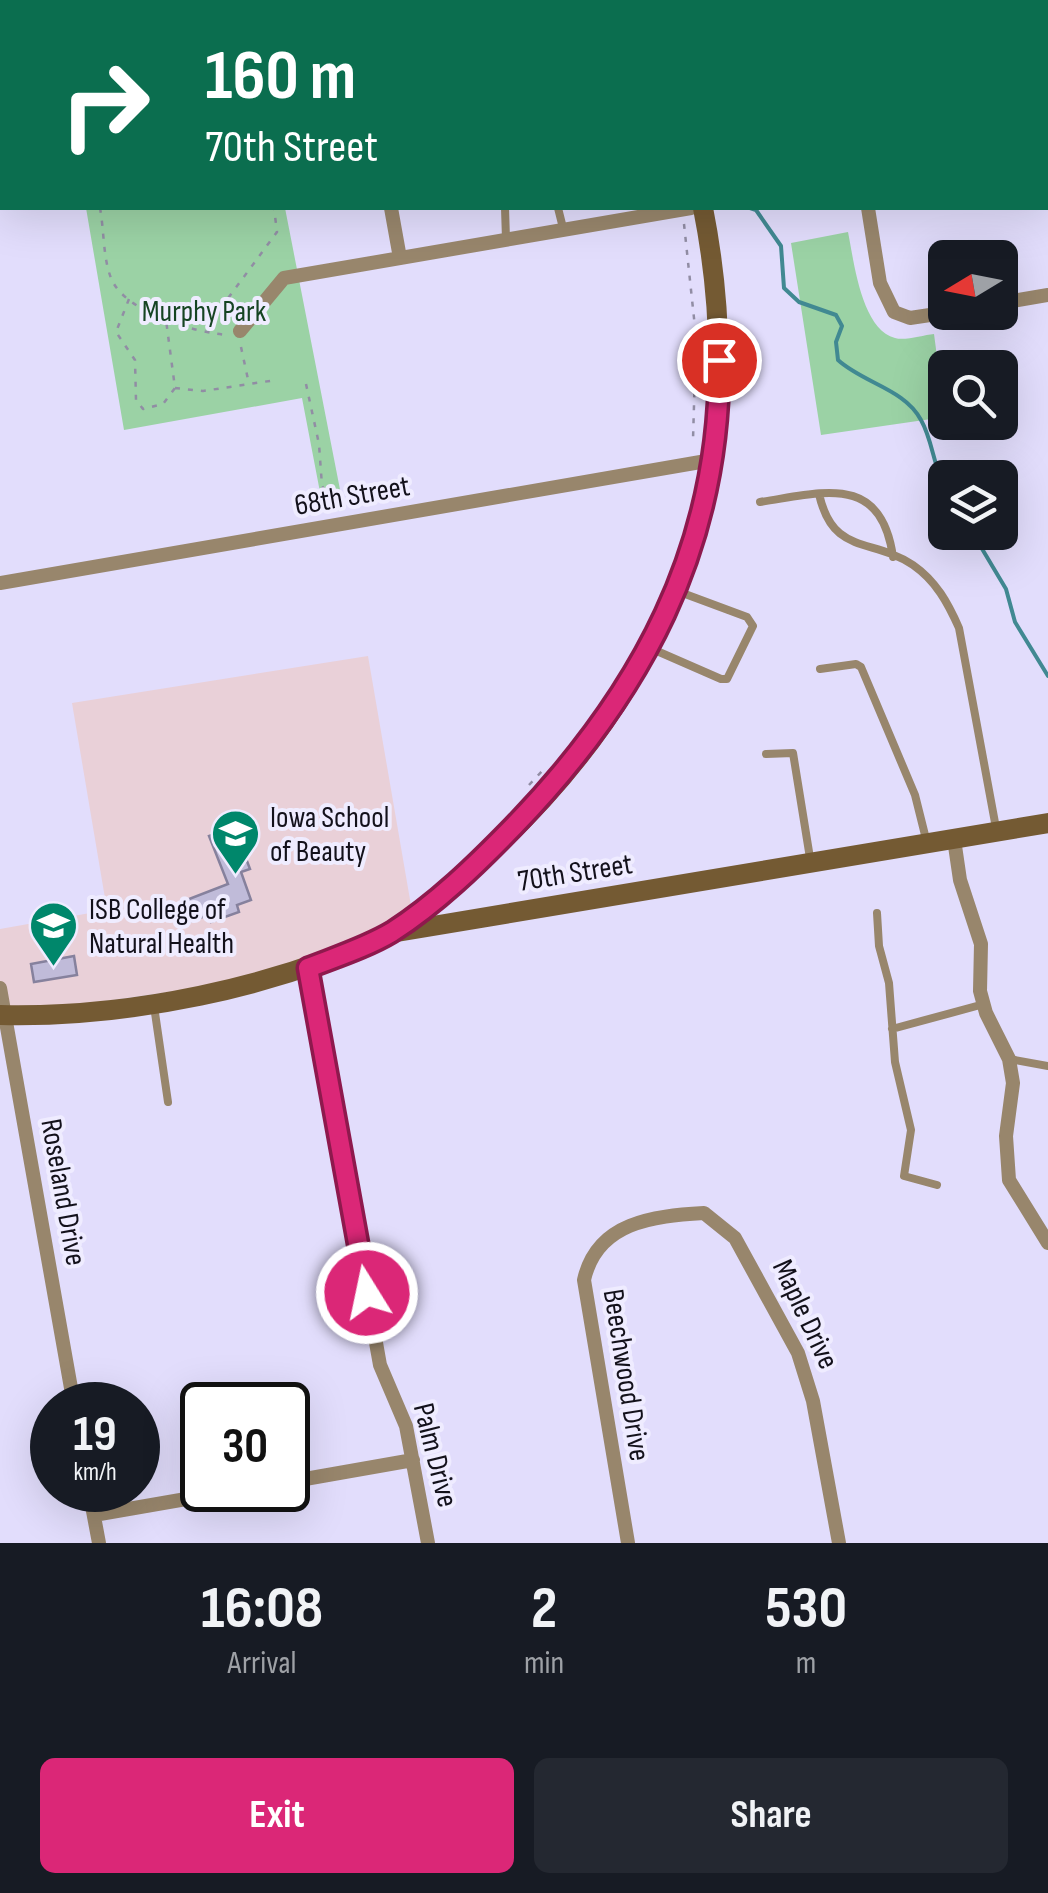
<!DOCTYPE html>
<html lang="en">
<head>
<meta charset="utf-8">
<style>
  :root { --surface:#171b24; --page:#242831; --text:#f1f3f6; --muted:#9ea1a6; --accent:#db2777 }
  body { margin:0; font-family:"Sofia Sans Condensed",sans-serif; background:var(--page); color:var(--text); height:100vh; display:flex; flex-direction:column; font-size:38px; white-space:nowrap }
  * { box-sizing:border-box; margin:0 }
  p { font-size:32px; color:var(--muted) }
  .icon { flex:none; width:55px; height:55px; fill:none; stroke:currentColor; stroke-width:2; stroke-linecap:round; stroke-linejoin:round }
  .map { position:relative; height:1543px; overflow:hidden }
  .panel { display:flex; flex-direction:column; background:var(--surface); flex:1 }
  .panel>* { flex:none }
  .guide { position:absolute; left:0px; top:0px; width:1050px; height:210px; box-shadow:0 10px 40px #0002; background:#0b6e4f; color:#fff; overflow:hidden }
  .needle { width:65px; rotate:260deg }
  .buttons { position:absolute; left:928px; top:240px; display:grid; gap:20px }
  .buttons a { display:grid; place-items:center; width:90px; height:90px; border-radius:15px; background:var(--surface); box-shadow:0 10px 40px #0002; font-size:50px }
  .speed { position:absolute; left:30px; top:1382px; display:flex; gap:20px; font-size:50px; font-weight:700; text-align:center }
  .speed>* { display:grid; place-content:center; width:130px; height:130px; border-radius:50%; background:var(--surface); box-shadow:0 10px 40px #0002; line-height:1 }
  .speed small { font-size:25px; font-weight:400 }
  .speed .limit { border:5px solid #111; border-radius:15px; background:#fff; color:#111 }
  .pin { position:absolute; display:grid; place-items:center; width:85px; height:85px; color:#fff; margin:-42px; border:5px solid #fff; border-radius:50%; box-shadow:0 2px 10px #0007 }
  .me { position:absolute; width:110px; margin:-55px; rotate:350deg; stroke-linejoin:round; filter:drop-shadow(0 0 8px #0008) }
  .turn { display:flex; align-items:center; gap:35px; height:210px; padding:0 40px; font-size:45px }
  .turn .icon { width:130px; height:130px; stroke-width:2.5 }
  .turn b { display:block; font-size:70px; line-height:85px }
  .eta { display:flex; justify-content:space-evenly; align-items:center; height:170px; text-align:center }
  .eta b { font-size:60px; font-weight:700; line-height:70px }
  .cta { display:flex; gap:20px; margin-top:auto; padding:20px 40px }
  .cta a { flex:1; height:115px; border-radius:15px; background:var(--accent); color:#fff; font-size:40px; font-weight:700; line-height:115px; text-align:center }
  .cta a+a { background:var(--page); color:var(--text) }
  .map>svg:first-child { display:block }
  .commercial { fill:#e9d0d8 }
  .green { fill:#9bd2a5 }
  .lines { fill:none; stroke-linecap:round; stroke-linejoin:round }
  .stream { stroke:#418992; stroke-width:4 }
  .building { fill:#c0bbd9; stroke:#86819d; stroke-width:2.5 }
  .path { stroke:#918da4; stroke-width:2.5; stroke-dasharray:5 8; stroke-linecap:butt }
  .lane { stroke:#98866c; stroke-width:8 }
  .street { stroke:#98866c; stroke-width:14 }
  .secondary { stroke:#745a33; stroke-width:20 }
  .route-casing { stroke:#8e194d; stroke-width:25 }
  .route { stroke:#db2777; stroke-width:18 }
  .labels { text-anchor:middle; stroke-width:8; stroke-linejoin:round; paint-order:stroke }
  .park-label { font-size:30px; fill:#164423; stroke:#efecff }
  .street-label { font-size:30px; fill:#13111b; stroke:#efecff }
  .poi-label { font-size:30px; fill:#13111b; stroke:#efecff; text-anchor:start }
</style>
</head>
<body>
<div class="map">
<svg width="1048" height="1543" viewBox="0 0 1048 1543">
  <rect width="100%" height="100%" fill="#e2ddfc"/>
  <path class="commercial" d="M368 656 413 917 276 977 5 1015 0 988V929L107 910 72 703Z"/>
  <path class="green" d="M86 208H285L344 510 324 513 302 398 124 430Z
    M848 232C854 261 861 329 895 338 905 341 923 335 934 334L945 417 821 435 791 243Z"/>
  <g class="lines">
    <path class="stream" d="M518 0 520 2
      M314 2 315 0
      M0 122 2 121
      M750 208 756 210 781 246 784 288 799 302 836 315 842 326 836 342 838 360C863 383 905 389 921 420 933 441 933 466 945 487
      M972 532 1006 589 1015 622 1048 676"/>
  </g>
  <path class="building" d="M234 827 250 869 241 872 251 900 237 905 239 912 211 922 208 915 178 926 171 906 228 884 209 836Z
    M74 956 77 975 34 982 31 964Z"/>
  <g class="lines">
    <path class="path" d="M644 0V2
      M0 178 2 177
      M100 208C104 229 103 258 111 278 124 312 196 333 228 335
      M684 224 696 337 693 440
      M129 299 116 332 135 360 136 400 143 409 163 404 175 388 166 320
      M227 323 226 301 277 232 274 208
      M241 347 249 384
      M306 384 319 444 322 486 336 509
      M175 388 203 391 276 380
      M529 785 544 769"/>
    <path class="lane" d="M505 208 506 239
      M558 208 563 228
      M819 494C833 556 871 537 913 565 936 581 948 603 959 628L996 828
      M760 502C822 493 881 472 893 557
      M650 648 721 679H727L753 626 747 617 677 591
      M820 669 856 664 861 667 915 795 927 843
      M766 754 793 753 810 858
      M877 913 879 946 889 983 895 1062 911 1130 904 1176 937 1185
      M154 1006 168 1102
      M892 1029 984 1004
      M1009 1059 1048 1066"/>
    <path class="street" d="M1045 0V2
      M1048 16V19
      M391 208 400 258
      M868 208 880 283 894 312 910 318 950 312
      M1000 303 1048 295
      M240 331 284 278 691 208
      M0 583 712 460
      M954 839 960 880 981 944 980 991 986 1013 1009 1059 1013 1083 1006 1136 1009 1180 1048 1243
      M309 969 380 1365 406 1426 428 1543
      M0 988 74 1405
      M288 1482 413 1460
      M89 1490 99 1543
      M94 1515 238 1490
      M628 1543 584 1280C597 1222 653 1216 704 1213L735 1238 798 1353 813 1401 839 1543"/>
    <path class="secondary" d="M665 0V2
      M397 928C643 750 763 511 703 208
      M0 1015C129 1018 274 988 391 933L1048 823"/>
  </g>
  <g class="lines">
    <defs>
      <path id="route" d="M367 1293 308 968C336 957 367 947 392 932 436 904 477 864 513 827 641 695 721 547 719 360"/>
    </defs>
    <use href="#route" class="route-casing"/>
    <use href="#route" class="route"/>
  </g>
  <defs>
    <symbol id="school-pin" viewBox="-11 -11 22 30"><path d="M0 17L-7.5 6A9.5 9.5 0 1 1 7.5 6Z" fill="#00876b" stroke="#efecff"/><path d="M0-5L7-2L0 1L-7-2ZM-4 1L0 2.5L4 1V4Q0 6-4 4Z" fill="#fff"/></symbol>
  </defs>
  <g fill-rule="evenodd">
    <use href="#school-pin" x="208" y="806" width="55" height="75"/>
    <use href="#school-pin" x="26" y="898" width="55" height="75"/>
  </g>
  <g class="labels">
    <g class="park-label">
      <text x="204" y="321">Murphy Park</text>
    </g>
    <g class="street-label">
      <text transform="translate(352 495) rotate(-10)" y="10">68th Street</text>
      <text transform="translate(575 872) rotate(-9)" y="10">70th Street</text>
      <text transform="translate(64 1192) rotate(80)" y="10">Roseland Drive</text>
      <text transform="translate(806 1314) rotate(65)" y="10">Maple Drive</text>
      <text transform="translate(627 1375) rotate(81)" y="10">Beechwood Drive</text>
      <text transform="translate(436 1455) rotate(76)" y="10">Palm Drive</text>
    </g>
    <g class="poi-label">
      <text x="270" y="827">Iowa School<tspan x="270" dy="34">of Beauty</tspan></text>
      <text x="89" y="919">ISB College of<tspan x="89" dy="34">Natural Health</tspan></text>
    </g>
  </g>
</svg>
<div class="buttons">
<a><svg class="needle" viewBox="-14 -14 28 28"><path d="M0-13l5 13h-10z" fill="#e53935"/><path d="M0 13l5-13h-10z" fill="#9ea1a6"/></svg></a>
<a><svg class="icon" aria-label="search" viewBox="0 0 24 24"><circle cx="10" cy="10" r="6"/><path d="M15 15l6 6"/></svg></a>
<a><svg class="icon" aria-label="layers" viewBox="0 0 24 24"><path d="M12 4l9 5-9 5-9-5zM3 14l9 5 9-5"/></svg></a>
</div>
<div class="speed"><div>19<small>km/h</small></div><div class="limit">30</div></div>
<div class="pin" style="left:719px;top:360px;background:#d93025"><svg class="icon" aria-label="arrive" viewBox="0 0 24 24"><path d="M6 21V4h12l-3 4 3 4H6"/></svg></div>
<svg class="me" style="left:367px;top:1293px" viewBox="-20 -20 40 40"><circle r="17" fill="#db2777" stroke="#fff" stroke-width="3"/><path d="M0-11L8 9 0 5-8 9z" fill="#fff"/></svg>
<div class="guide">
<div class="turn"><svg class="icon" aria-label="right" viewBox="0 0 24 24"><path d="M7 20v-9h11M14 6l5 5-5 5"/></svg><div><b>160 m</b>70th Street</div></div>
</div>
</div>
<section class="panel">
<div class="eta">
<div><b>16:08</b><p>Arrival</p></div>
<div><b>2</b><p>min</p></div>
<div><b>530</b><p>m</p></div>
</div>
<div class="cta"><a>Exit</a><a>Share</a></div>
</section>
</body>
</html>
